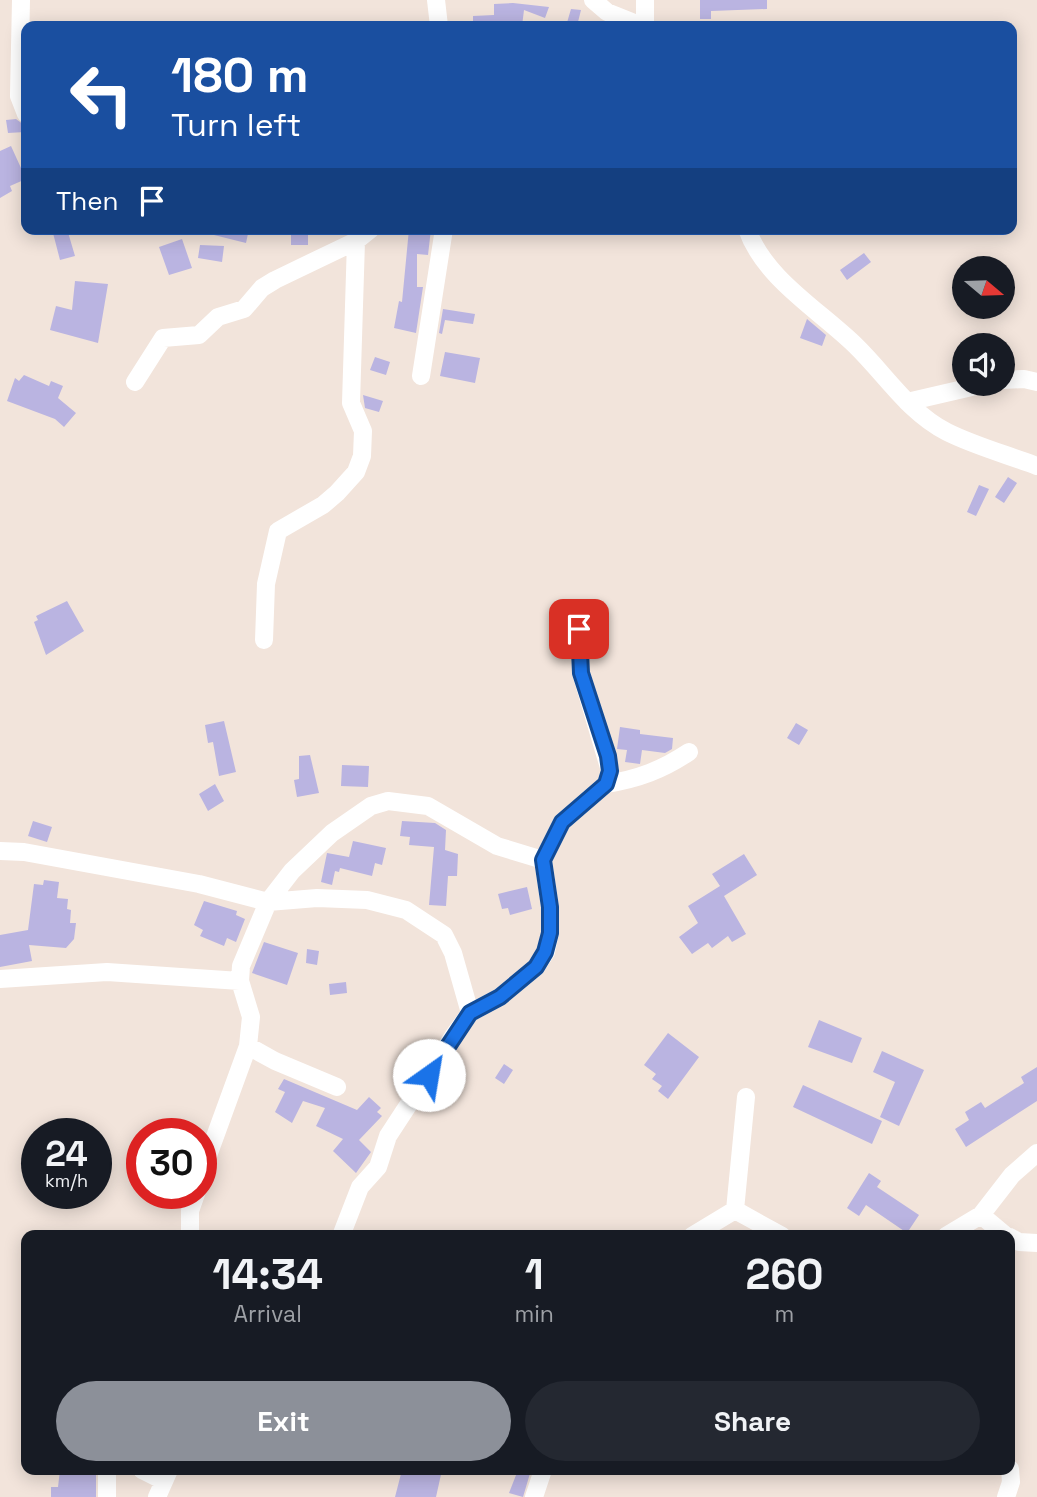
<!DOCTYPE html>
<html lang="en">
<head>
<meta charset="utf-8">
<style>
  :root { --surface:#171b24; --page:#242831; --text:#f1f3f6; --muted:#9ea1a6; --accent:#8c9099 }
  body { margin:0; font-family:"Space Grotesk",sans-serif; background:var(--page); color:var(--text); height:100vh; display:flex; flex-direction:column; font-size:26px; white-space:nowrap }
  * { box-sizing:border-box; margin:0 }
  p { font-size:23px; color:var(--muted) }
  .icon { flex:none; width:38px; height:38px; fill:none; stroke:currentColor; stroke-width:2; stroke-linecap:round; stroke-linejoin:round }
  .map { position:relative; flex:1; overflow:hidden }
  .side { position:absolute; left:21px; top:1230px; width:994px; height:245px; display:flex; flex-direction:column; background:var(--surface); border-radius:14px; box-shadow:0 4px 18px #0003 }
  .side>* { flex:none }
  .guide { position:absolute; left:21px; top:21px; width:996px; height:214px; border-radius:14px; box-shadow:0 4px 18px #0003; background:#1a4fa0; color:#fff; overflow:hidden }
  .needle { width:46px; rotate:109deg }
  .tools { position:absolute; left:952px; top:256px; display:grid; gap:14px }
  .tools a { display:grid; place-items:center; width:63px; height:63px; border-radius:50%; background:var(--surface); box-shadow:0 4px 18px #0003; font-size:35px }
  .speed { position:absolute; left:21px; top:1118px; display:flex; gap:14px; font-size:35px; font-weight:700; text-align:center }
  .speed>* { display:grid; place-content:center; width:91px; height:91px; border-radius:50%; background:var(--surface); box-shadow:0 4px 18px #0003; line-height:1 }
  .speed small { font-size:18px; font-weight:400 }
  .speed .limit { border:10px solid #d22; background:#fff; color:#111 }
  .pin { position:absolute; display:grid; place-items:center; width:60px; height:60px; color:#fff; margin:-30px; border-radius:14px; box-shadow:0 4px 10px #0006 }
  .me { position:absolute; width:77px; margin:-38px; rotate:32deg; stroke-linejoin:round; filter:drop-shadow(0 0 5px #0008) }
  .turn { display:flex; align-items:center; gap:24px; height:147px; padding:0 35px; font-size:32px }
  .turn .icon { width:91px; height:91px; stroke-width:2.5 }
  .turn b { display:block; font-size:49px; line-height:60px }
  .then { display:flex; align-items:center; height:66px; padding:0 35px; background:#0003; gap:14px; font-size:26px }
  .eta { display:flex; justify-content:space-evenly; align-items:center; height:119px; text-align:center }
  .eta b { font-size:42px; font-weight:600; line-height:49px }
  .action { display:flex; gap:14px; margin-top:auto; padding:14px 35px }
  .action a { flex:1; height:80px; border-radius:42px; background:var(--accent); color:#fff; font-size:28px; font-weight:600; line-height:80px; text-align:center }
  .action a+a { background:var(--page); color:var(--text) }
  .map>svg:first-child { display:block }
  .building { fill:#bab4e1 }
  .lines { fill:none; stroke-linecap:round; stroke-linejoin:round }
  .minor { stroke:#fff; stroke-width:18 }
  .route-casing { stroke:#114b97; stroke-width:18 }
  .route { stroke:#1a73e8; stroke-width:12 }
</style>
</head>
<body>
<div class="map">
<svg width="1037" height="1497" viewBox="0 0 1037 1497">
  <rect width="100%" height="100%" fill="#f2e4db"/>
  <path class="building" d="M700 0H767V9L711 11V19H700Z
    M513 3 549 7 545 18 524 10 522 26H473V16L494 15V4Z
    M571 9 581 10 577 26H566Z
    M16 119 24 125 25 132 8 133 6 120Z
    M11 146 26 179 10 186 12 191 0 198V151Z
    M67 229 75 256 60 260 53 233Z
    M206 229H249L246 243 206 233Z
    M291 229H308V245H291Z
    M409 229H431L428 255 417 254V287H423L416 333 394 328 399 301 402 302Z
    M182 239 192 268 169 275 159 247Z
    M200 245 224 246 222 262 198 258Z
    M864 253 871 262 847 280 840 270Z
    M75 281 108 284 98 343 50 330 56 306 72 310Z
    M443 309 475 314 473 324 445 320 442 334 439 333Z
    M807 319 826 335 822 346 800 338Z
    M445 352 480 358 475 383 440 376Z
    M375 357 390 362 386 375 370 370Z
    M24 375 49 386 51 381 63 386 58 398 76 413 64 427 55 419 7 401 15 378 19 381Z
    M363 395 383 401 379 412 365 408Z
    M1008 477 1017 483 1004 503 995 497Z
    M979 485 989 489 976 516 967 512Z
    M67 601 84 631 46 655 34 622 38 620 36 616Z
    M224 721 236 772 219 776 213 742 208 743 205 725Z
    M796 723 808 730 799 745 787 738Z
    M620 727 640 730V734L673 738 672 749 665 753 642 750 640 764 625 762 627 750 617 749Z
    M310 755 319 793 297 797 294 780 299 779V756Z
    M342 765 369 766 368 787 341 786Z
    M215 784 224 801 208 811 199 794Z
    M33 821 52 827 47 842 28 836Z
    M402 821 435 823 446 830 445 850 458 854 457 876H448L446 906 429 905 434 847 409 845 410 837 400 836Z
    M353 841 386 848 382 865 375 863 372 876 340 868 339 872 335 871 332 885 321 882 327 853 349 857Z
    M744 854 757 875 724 896 746 934 732 942 728 936 712 948 708 943 692 954 679 937 698 923 688 906 720 886 712 874Z
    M44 880 59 882 57 898 68 899 67 909 71 910 70 923H76L74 939 66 948 29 945 32 961 0 967V935L28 930 34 884 43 885Z
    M527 887 532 909 510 915 508 908 502 909 498 894Z
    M204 901 237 911 236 915 245 919 236 942 227 938 224 946 200 936 203 930 194 925Z
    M264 942 298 953 287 985 252 973Z
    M307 949 319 951 317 965 306 963Z
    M346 982 347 993 330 995 329 984Z
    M819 1020 862 1038 852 1063 808 1047Z
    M668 1033 699 1057 668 1099 658 1091 662 1086 652 1079 656 1074 644 1065Z
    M882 1051 924 1070 899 1126 880 1117 895 1082 873 1072Z
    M504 1064 513 1070 504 1084 495 1078Z
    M1037 1067V1101L966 1147 955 1129 969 1120 965 1112 981 1102 985 1108 1024 1083 1021 1077Z
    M284 1079 357 1110 369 1097 381 1108 377 1112 382 1116 359 1140 371 1152 356 1173 333 1151 343 1139 316 1126 325 1108 303 1101 292 1123 275 1112 285 1092 278 1089Z
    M803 1085 882 1121 872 1144 793 1107Z
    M869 1173 881 1181 877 1187 919 1215 907 1233 866 1205 859 1216 847 1208Z
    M60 1470H96V1497H51V1487H58Z
    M402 1470H442L436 1497H395Z
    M518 1470H531L523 1497 509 1493Z"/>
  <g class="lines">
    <path class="minor" d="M21 0 19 96 26 114
      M436 0 439 26
      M593 0 607 12 642 26
      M645 0V26
      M747 229C764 278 819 310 855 345 886 375 908 412 947 432 975 446 1008 455 1037 466
      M421 376 444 229
      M1003 380 1024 379 1037 382
      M135 382 163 338 199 335 218 317 244 309 262 288 275 280 356 241 371 229
      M907 402 989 383
      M264 640 266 584 278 531 323 505 337 493 356 472 362 456 363 431 351 403 356 241
      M606 784C638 779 662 770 689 752
      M0 851 24 852 199 884 268 902 317 898 367 900 406 910 444 935 453 953 470 1013
      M0 979 107 972 240 981
      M248 1046 275 1061 337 1087
      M201 1175 248 1046 251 1017 240 981 241 966 268 902 292 871 332 833 371 806 388 801 428 806 497 846 543 860
      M735 1210 746 1097
      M735 1210 782 1236
      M981 1215 1006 1236
      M190 1236V1211L196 1194
      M341 1236 360 1187 378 1167 388 1136 454 1035 470 1013 500 997 536 967 546 952 550 933V907L543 860 562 822 606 784 610 771 581 673 579 629
      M692 1236 735 1210
      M946 1236 981 1215 1012 1175 1037 1153
      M1010 1237 1019 1242 1037 1243
      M107 1470V1497
      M142 1470 164 1481
      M157 1497 169 1470
      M534 1497 543 1470
      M1006 1497 1011 1482 1010 1469"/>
  </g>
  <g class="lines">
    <defs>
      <path id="route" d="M429 1075 470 1013 500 997 536 967 545 952 550 933V907L543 860 562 822 606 784 610 771 608 756 581 673 579 629"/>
    </defs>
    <use href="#route" class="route-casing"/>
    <use href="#route" class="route"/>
  </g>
</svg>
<div class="tools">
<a><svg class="needle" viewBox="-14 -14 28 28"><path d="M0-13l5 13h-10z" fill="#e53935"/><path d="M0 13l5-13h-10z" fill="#9ea1a6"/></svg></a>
<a><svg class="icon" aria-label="sound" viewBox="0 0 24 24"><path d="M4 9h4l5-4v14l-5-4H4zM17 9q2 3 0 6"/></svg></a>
</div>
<div class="speed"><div>24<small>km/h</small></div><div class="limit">30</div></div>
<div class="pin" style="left:579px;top:629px;background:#d93025"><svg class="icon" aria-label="arrive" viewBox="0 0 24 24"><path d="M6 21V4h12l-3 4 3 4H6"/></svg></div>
<svg class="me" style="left:429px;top:1075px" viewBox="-20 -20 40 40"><circle r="19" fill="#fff"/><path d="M0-13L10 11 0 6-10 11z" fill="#1a73e8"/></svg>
<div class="guide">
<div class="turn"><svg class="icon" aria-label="left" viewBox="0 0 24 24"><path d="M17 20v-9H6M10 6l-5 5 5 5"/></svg><div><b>180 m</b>Turn left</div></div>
<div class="then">Then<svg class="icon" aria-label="arrive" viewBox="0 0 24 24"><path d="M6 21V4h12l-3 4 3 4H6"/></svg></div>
</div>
<section class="side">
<div class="eta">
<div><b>14:34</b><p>Arrival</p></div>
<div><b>1</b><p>min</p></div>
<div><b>260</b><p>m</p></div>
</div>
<div class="action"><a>Exit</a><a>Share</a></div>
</section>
</div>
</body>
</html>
